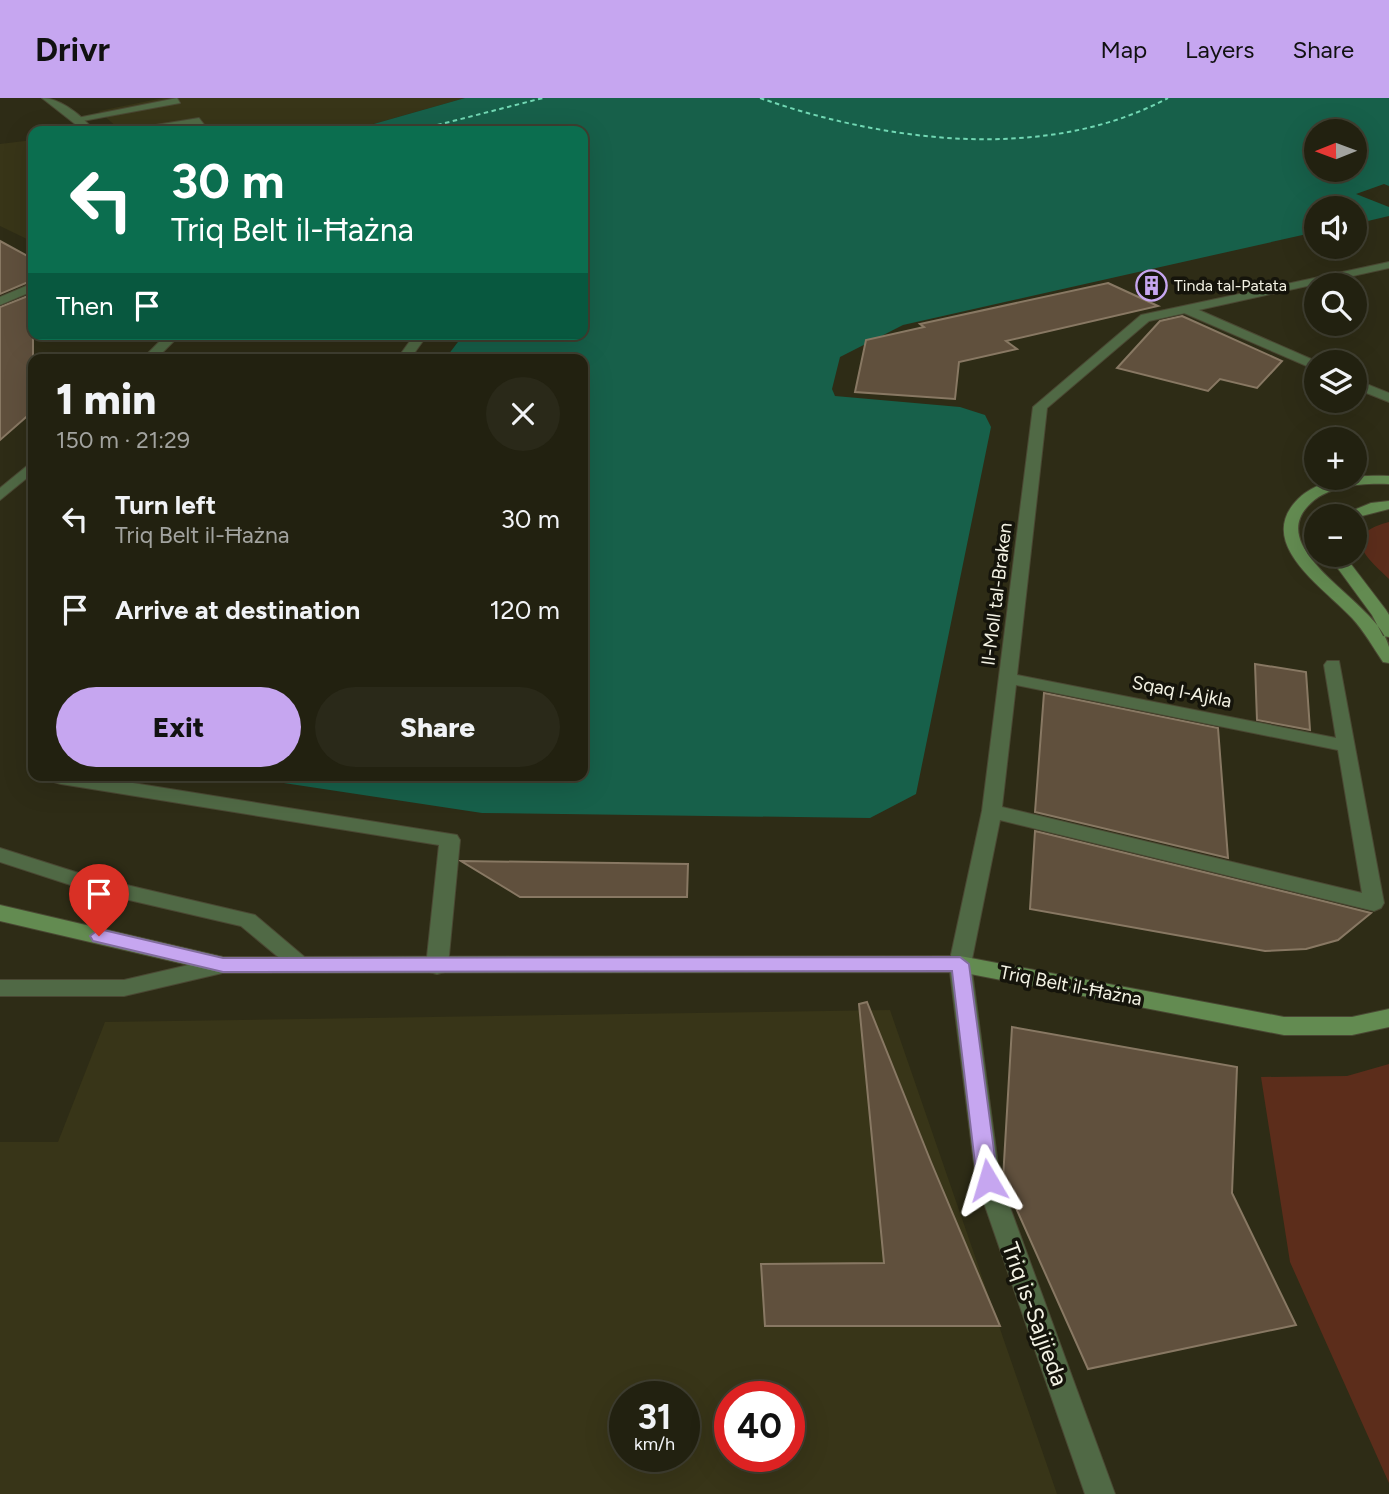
<!DOCTYPE html>
<html lang="en">
<head>
<meta charset="utf-8">
<style>
  :root { --surface:#222110; --page:#2a2919; --text:#f1f3f6; --muted:#a2a39f; --line:#3f3e30; --accent:#c6a6f0 }
  body { margin:0; font-family:Figtree,sans-serif; background:var(--page); color:var(--text); height:100vh; display:flex; flex-direction:column; font-size:26px; white-space:nowrap }
  * { box-sizing:border-box; margin:0 }
  p { font-size:23px; color:var(--muted) }
  .icon { flex:none; width:38px; height:38px; fill:none; stroke:currentColor; stroke-width:2; stroke-linecap:round; stroke-linejoin:round }
  .map { position:relative; flex:1; overflow:hidden }
  .details { position:absolute; left:28px; top:256px; width:560px; height:427px; display:flex; flex-direction:column; background:var(--surface); border-radius:14px; box-shadow:0 7px 28px #0002,0 0 0 2px var(--line) }
  .details>* { flex:none }
  .banner { position:absolute; left:28px; top:28px; width:560px; height:214px; border-radius:14px; box-shadow:0 7px 28px #0002,0 0 0 2px var(--line); background:#0b6e4f; color:#fff; overflow:hidden }
  .needle { width:46px; rotate:269deg }
  .buttons { position:absolute; left:1304px; top:21px; display:grid; gap:14px }
  .buttons a { display:grid; place-items:center; width:63px; height:63px; border-radius:50%; background:var(--surface); box-shadow:0 7px 28px #0002,0 0 0 2px var(--line); font-size:35px }
  .speed { position:absolute; left:609px; top:1283px; display:flex; gap:14px; font-size:35px; font-weight:700; text-align:center }
  .speed>* { display:grid; place-content:center; width:91px; height:91px; border-radius:50%; background:var(--surface); box-shadow:0 7px 28px #0002,0 0 0 2px var(--line); line-height:1 }
  .speed small { font-size:18px; font-weight:400 }
  .speed .limit { border:10px solid #d22; background:#fff; color:#111 }
  .pin { position:absolute; display:grid; place-items:center; width:60px; height:60px; color:#fff; margin:-72px -30px; border-radius:50% 50% 50% 0; rotate:-45deg; box-shadow:0 0 7px #0007 }
  .pin .icon { rotate:45deg }
  .me { position:absolute; width:77px; margin:-38px; rotate:353deg; stroke-linejoin:round; filter:drop-shadow(0 0 5px #0008) }
  .turn { display:flex; align-items:center; gap:24px; height:147px; padding:0 28px; font-size:32px }
  .turn .icon { width:91px; height:91px; stroke-width:2.5 }
  .turn b { display:block; font-size:49px; line-height:60px }
  .then { display:flex; align-items:center; height:66px; padding:0 28px; background:#0003; gap:14px; font-size:26px }
  .round { display:grid; place-items:center; flex:none; width:74px; height:74px; border-radius:37px; background:var(--page) }
  .summary { display:flex; align-items:center; justify-content:space-between; height:119px; padding:0 28px }
  h1 { font-size:42px; font-weight:800; line-height:52px }
  .action { display:flex; gap:14px; margin-top:auto; padding:14px 28px }
  .action a { flex:1; height:80px; border-radius:42px; background:var(--accent); color:#111; font-size:28px; font-weight:800; line-height:80px; text-align:center }
  .action a+a { background:var(--page); color:var(--text) }
  ul { padding:0; list-style:none }
  li { display:flex; align-items:center; gap:21px; height:91px; padding:0 28px }
  li div { flex:1 }
  li b { display:block; font-size:26px }
  li em { font-style:normal }
  header { display:flex; align-items:center; gap:42px; box-sizing:border-box; height:98px; padding:0 35px; background:var(--accent); color:#111 }
  header strong { font-size:33px }
  nav { display:flex; gap:38px; margin-inline-start:auto; font-size:24px }
  .map>svg:first-child { display:block }
  .built { fill:#383518; fill-rule:evenodd }
  .green { fill:#5c2d1b }
  .water { fill:#17604a; fill-rule:evenodd }
  .lines { fill:none; stroke-linecap:round; stroke-linejoin:round }
  .ferry { stroke:#71d7b3; stroke-width:2; stroke-dasharray:4.5 3.5; stroke-linecap:butt }
  .building { fill:#60503d; stroke:#887863; stroke-width:2 }
  .service-casing { stroke:#4a4833; stroke-width:2 }
  .minor-casing { stroke:#4a4833; stroke-width:2 }
  .tertiary-casing { stroke:#4a4833; stroke-width:2 }
  .secondary-casing { stroke:#4a4833; stroke-width:2 }
  .service { fill:#506945; fill-rule:evenodd }
  .minor { fill:#506945; fill-rule:evenodd }
  .tertiary { fill:#506945; fill-rule:evenodd }
  .secondary { fill:#638b51; fill-rule:evenodd }
  .route { fill:#c6a6f0; stroke:#816c9c; stroke-width:2 }
  .labels { text-anchor:middle; stroke-width:7; stroke-linejoin:round; paint-order:stroke }
  .far-poi-label { font-size:16px; fill:#f3f2e4; stroke:#15140b; text-anchor:start }
  .street-label { font-size:19px; fill:#f3f2e4; stroke:#15140b }
  .near-street-label { font-size:23px; fill:#f3f2e4; stroke:#15140b }
</style>
</head>
<body>
<header>
<strong>Drivr</strong>
<nav><a>Map</a><a>Layers</a><a>Share</a></nav>
</header>
<div class="map">
<svg width="1389" height="1396" viewBox="0 0 1389 1396">
  <rect width="100%" height="100%" fill="#2e2c16"/>
  <path class="built" d="M163 0H465L349 33H121L99 13Z
    M33 42V144L0 128V46Z
    M890 912 1057 1396H0V1044H58L105 924ZM625 1298H684V1358H625ZM730 1298H789V1358H730Z"/>
  <path class="green" d="M1389 424V481C1365 458 1340 437 1389 424Z
    M1389 966V1385L1290 1164 1261 979 1347 978Z"/>
  <path class="water" d="M465 0H1389V88L1384 86 1356 96 1389 109V118L1355 126 1354 110H1316V134L903 227 840 259 832 291 835 298 960 309 985 317 991 329 916 696 870 720 482 715 230 677H583V261H445L464 236H583V33H349ZM1316 33H1354V72H1316Z"/>
  <g class="lines">
    <path class="ferry" d="M760 0C886 44 1046 65 1168 0
      M414 33 543 0"/>
  </g>
  <path class="building" d="M0 143 33 161V182L0 196Z
    M1108 185 1158 208 1006 243 1017 251 959 264 955 301 855 294 866 242 924 229 920 226Z
    M33 196V313L0 342V209Z
    M1182 218 1282 263 1257 290 1220 281 1208 293 1117 270 1160 223Z
    M1255 566 1306 574 1310 632 1257 622Z
    M1044 595 1218 630 1228 760 1035 714Z
    M1035 733 1323 803 1371 815 1338 842 1306 851 1265 853 1030 811Z
    M461 763 688 766 687 799H520Z
    M867 904 931 1064 1000 1228H765L761 1166 884 1165 859 906Z
    M1012 929 1237 969 1232 1095 1296 1227 1088 1271 1003 1081Z"/>
  <g class="lines">
    <defs>
      <path id="service" d="M177 0 180 5 77 24 72 21Z
        M199 20 209 33H199L196 26 119 33Z
        M1389 164V170L1149 223 1047 310 1017 577 1336 640 1324 567 1327 563H1339L1384 805 1381 810 1374 813 1000 722 971 866 968 872H952L949 866 982 713 1033 309 1141 217ZM1016 587 1338 652 1362 795 1002 709Z
        M415 236H428L410 261H397Z
        M53 677H83L457 737 460 742 448 868 445 874 437 876 429 874 426 868 439 747 61 686 54 684Z
        M0 750 88 778 255 817 314 867 311 873H295L241 828 86 792 0 764Z"/>
      <path id="minor" d="M33 185V193L0 207V199Z
        M1184 209H1192L1318 264 1316 272 1184 215Z
        M1354 281 1389 295V304L1354 290Z"/>
      <path id="tertiary" d="M42 0C60 0 83 18 94 33H84Z
        M167 236H181L156 261H142Z
        M33 363V375L0 402V390Z
        M960 858 968 860 971 866 1000 1082 1115 1396H1085L976 1082 949 866 952 860Z
        M223 859 231 861 234 867 231 873 124 898H0V882H124Z"/>
      <path id="secondary" d="M1389 378V386C1362 385 1327 387 1308 408 1264 455 1381 506 1389 549 1389 554 1389 560 1389 565L1383 564C1373 549 1364 533 1352 520 1323 489 1254 445 1298 401 1320 379 1360 377 1389 378Z
        M1389 403V411L1354 420 1339 418 1371 405Z
        M1328 457H1344L1386 512 1389 517V539L1383 538 1372 517Z
        M0 807 223 859 960 858 1284 919H1352L1389 911V929L1352 937H1284L960 874 223 875 0 823Z"/>
    </defs>
    <use href="#service" class="service-casing"/>
    <use href="#minor" class="minor-casing"/>
    <use href="#tertiary" class="tertiary-casing"/>
    <use href="#secondary" class="secondary-casing"/>
    <use href="#service" class="service"/>
    <use href="#minor" class="minor"/>
    <use href="#tertiary" class="tertiary"/>
    <use href="#secondary" class="secondary"/>
  </g>
  <path class="route" d="M99 831 223 860 960 859 969 866 998 1082 995 1088 988 1091 980 1088 977 1082 952 873 223 874 93 843 90 838Z"/>
  <defs>
    <symbol id="building-ring" viewBox="-11 -11 22 22"><circle r="9.5" fill="#15140b" stroke="#c6a6f0" stroke-width="1.5"/><path d="M-4-6H4V6H1V3H-1V6H-4ZM-2.5-4.3h1.7v1.8h-1.7ZM.8-4.3h1.7v1.8H.8ZM-2.5-1h1.7V.8h-1.7ZM.8-1h1.7V.8H.8Z" fill="#c6a6f0"/></symbol>
  </defs>
  <g fill-rule="evenodd">
    <use href="#building-ring" x="1134" y="170" width="35" height="35"/>
  </g>
  <g class="labels">
    <g class="far-poi-label">
      <text x="1174" y="193">Tinda tal-Patata</text>
    </g>
    <g class="street-label">
      <text transform="translate(996 496) rotate(-83)" y="7">Il-Moll tal-Braken</text>
      <text transform="translate(1182 593) rotate(11)" y="7">Sqaq l-Ajkla</text>
      <text transform="translate(1071 887) rotate(11)" y="7">Triq Belt il-Ħażna</text>
    </g>
    <g class="near-street-label">
      <text transform="translate(1035 1216) rotate(70)" y="8">Triq is-Sajjieda</text>
    </g>
  </g>
</svg>
<div class="buttons">
<a><svg class="needle" viewBox="-14 -14 28 28"><path d="M0-13l5 13h-10z" fill="#e53935"/><path d="M0 13l5-13h-10z" fill="#a2a39f"/></svg></a>
<a><svg class="icon" aria-label="sound" viewBox="0 0 24 24"><path d="M4 9h4l5-4v14l-5-4H4zM17 9q2 3 0 6"/></svg></a>
<a><svg class="icon" aria-label="search" viewBox="0 0 24 24"><circle cx="10" cy="10" r="6"/><path d="M15 15l6 6"/></svg></a>
<a><svg class="icon" aria-label="layers" viewBox="0 0 24 24"><path d="M12 4l9 5-9 5-9-5zM3 14l9 5 9-5"/></svg></a>
<a>+</a>
<a>−</a>
</div>
<div class="speed"><div>31<small>km/h</small></div><div class="limit">40</div></div>
<div class="pin" style="left:99px;top:838px;background:#d93025"><svg class="icon" aria-label="arrive" viewBox="0 0 24 24"><path d="M6 21V4h12l-3 4 3 4H6"/></svg></div>
<svg class="me" style="left:988px;top:1082px" viewBox="-20 -20 40 40"><path d="M0-17L14 15 0 8-14 15z" fill="#c6a6f0" stroke="#fff" stroke-width="4"/></svg>
<div class="banner">
<div class="turn"><svg class="icon" aria-label="left" viewBox="0 0 24 24"><path d="M17 20v-9H6M10 6l-5 5 5 5"/></svg><div><b>30 m</b>Triq Belt il-Ħażna</div></div>
<div class="then">Then<svg class="icon" aria-label="arrive" viewBox="0 0 24 24"><path d="M6 21V4h12l-3 4 3 4H6"/></svg></div>
</div>
<section class="details">
<div class="summary"><div><h1>1 min</h1><p>150 m · 21:29</p></div><a class="round"><svg class="icon" aria-label="close" viewBox="0 0 24 24"><path d="M6 6l12 12M18 6L6 18"/></svg></a></div>
<ul>
<li><svg class="icon" aria-label="left" viewBox="0 0 24 24"><path d="M17 20v-9H6M10 6l-5 5 5 5"/></svg><div><b>Turn left</b><p>Triq Belt il-Ħażna</p></div><em>30 m</em></li>
<li><svg class="icon" aria-label="arrive" viewBox="0 0 24 24"><path d="M6 21V4h12l-3 4 3 4H6"/></svg><div><b>Arrive at destination</b></div><em>120 m</em></li>
</ul>
<div class="action"><a>Exit</a><a>Share</a></div>
</section>
</div>
</body>
</html>
